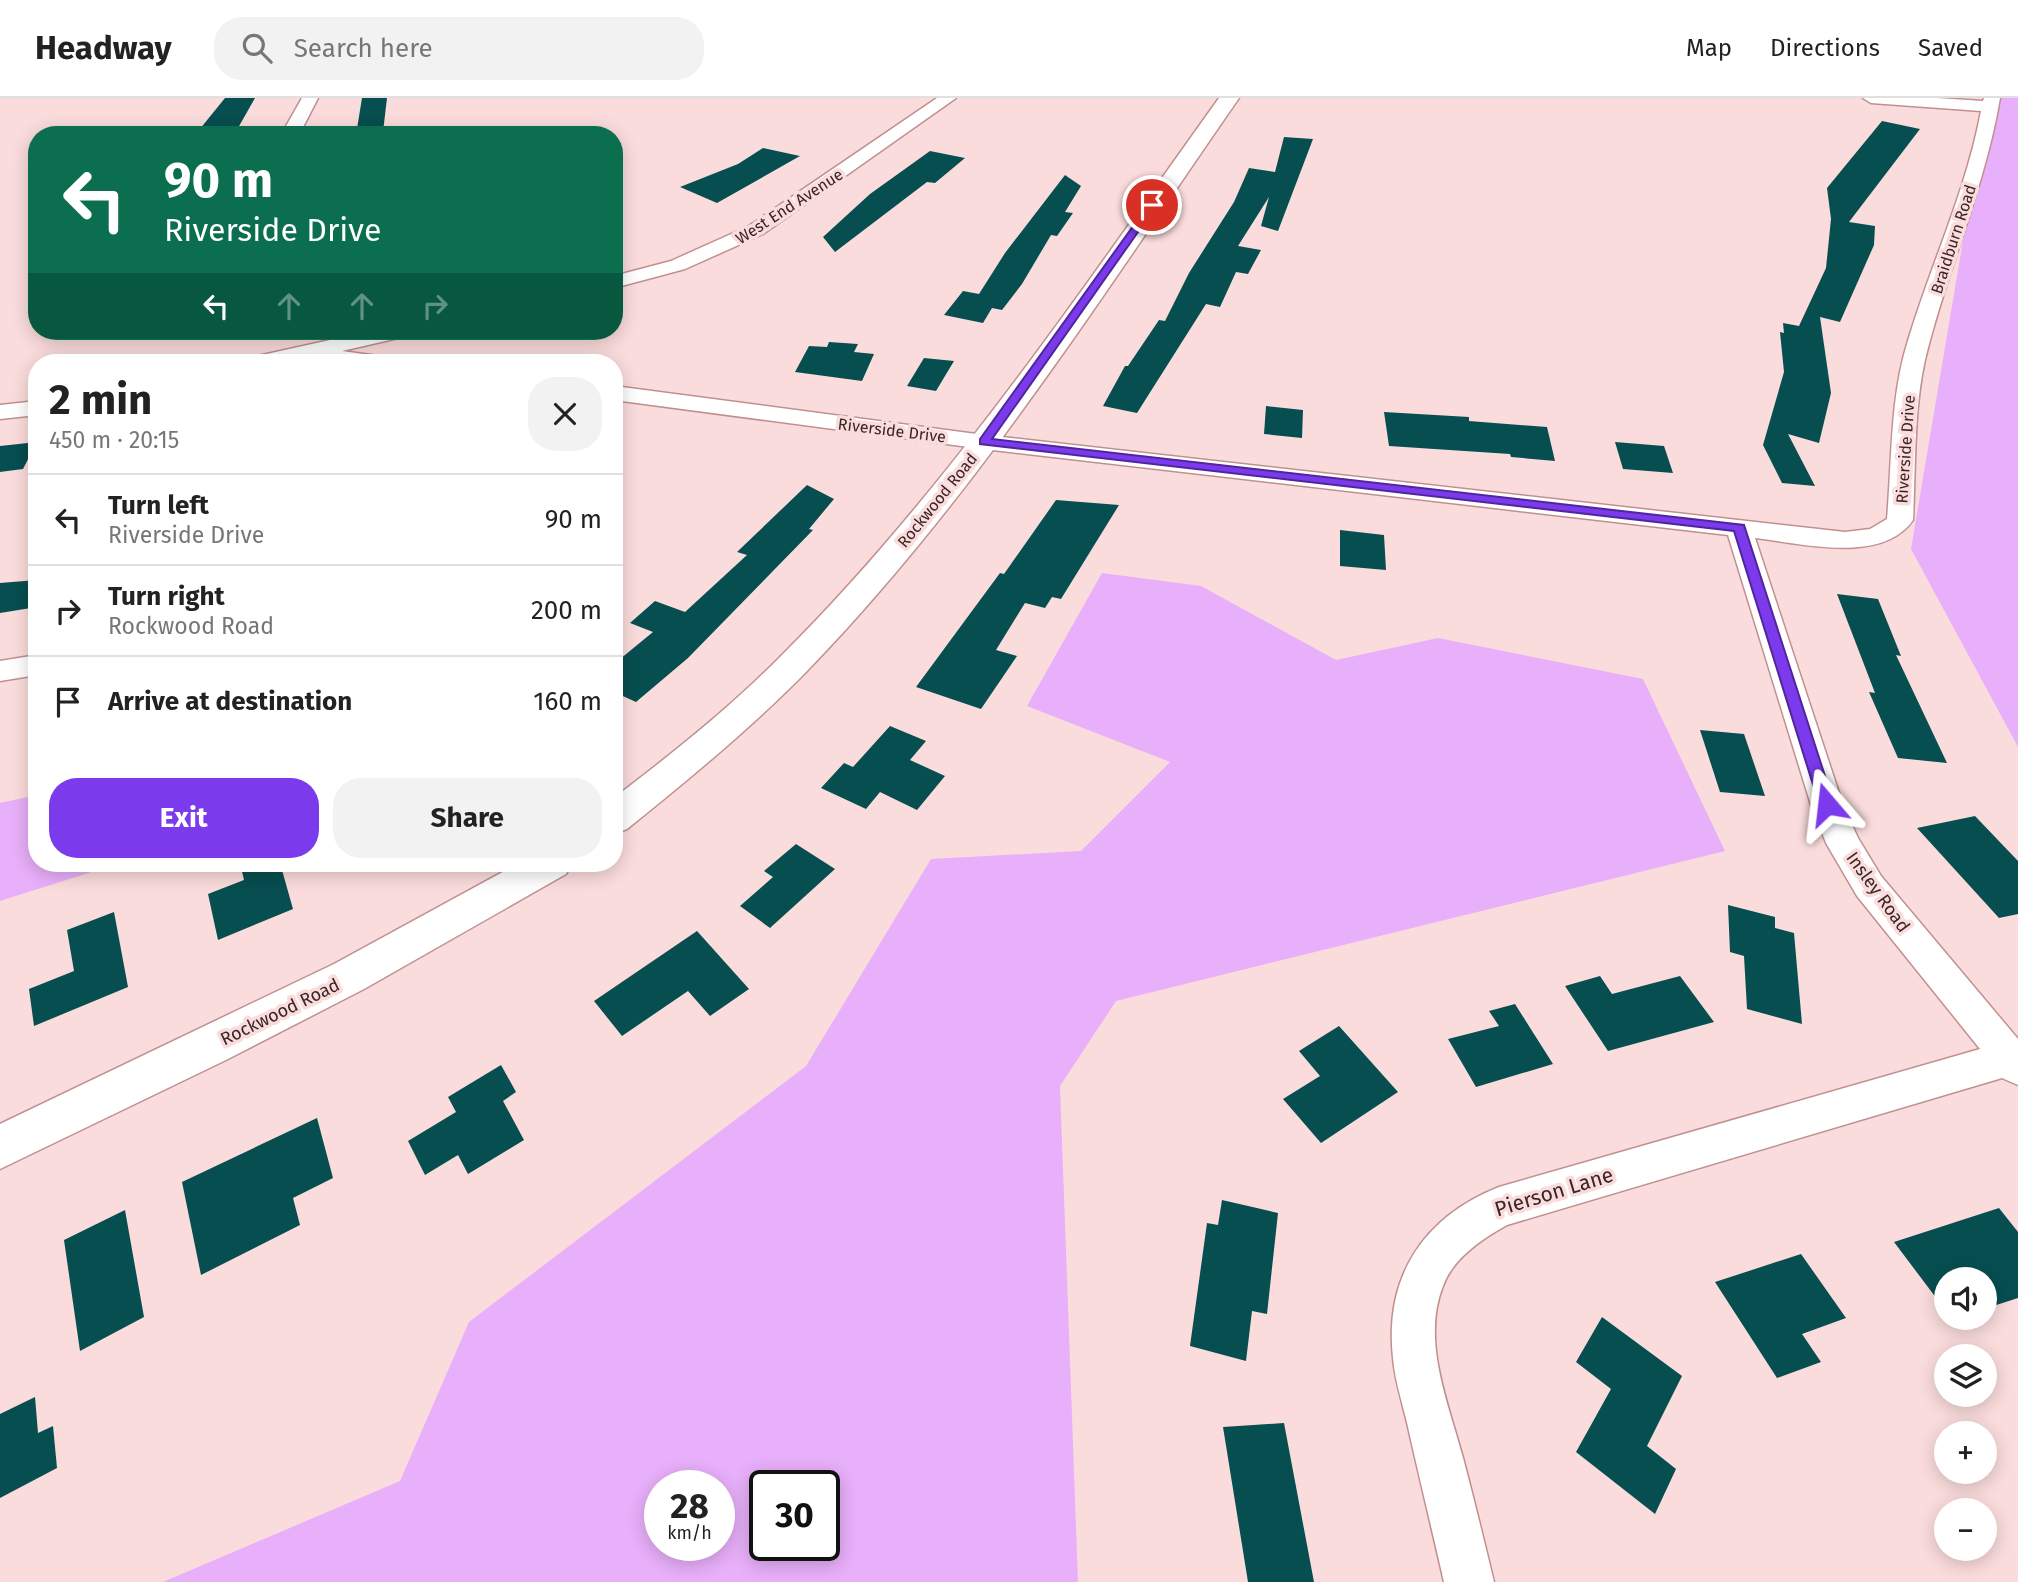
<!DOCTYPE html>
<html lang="en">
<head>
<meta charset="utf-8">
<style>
  :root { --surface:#fff; --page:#f2f2f2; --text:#222; --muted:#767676; --line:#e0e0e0; --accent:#7c3aed }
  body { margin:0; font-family:"Fira Sans",sans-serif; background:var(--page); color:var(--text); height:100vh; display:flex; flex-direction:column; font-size:26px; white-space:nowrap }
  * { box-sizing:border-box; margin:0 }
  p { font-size:23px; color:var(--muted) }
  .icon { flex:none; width:38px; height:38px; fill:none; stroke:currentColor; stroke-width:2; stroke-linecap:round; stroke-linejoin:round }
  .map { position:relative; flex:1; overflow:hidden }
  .details { position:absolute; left:28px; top:256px; width:595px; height:518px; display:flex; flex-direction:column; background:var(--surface); border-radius:28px; box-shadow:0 4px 18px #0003 }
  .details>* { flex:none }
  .hud { position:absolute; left:28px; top:28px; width:595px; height:214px; border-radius:28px; box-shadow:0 4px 18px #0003; background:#0b6e4f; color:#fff; overflow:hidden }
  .fabs { position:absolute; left:1934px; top:1169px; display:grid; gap:14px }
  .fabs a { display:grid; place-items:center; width:63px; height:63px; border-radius:50%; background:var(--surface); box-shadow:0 4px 18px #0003; font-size:35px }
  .speed { position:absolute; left:644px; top:1372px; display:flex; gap:14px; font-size:35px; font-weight:700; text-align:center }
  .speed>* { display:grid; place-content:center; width:91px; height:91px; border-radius:50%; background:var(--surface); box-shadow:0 4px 18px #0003; line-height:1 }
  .speed small { font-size:18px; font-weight:400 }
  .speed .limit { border:4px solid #111; border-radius:10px; background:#fff; color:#111 }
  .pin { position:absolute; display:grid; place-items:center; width:60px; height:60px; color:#fff; margin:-30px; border:4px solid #fff; border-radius:50%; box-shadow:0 2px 7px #0007 }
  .me { position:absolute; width:77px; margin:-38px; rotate:343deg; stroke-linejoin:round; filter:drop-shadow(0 0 5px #0008) }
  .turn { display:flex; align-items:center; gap:24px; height:147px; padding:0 21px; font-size:32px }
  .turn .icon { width:91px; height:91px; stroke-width:2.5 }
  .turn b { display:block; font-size:49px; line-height:60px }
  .lanes { display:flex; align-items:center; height:66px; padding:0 21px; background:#0003; justify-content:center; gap:35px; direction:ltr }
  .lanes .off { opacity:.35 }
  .round { display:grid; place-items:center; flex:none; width:74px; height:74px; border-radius:28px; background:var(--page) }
  .summary { display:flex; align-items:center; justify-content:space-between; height:119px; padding:0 21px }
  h1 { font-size:42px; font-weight:700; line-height:52px }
  .action { display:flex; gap:14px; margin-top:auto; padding:14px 21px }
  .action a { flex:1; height:80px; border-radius:28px; background:var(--accent); color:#fff; font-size:28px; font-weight:700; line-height:80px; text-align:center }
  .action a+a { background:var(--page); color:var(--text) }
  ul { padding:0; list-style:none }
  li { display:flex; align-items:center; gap:21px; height:91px; padding:0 21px; border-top:2px solid var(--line) }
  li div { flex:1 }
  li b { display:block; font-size:26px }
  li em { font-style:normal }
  header { display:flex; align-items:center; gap:42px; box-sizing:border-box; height:98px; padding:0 35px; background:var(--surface); border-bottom:2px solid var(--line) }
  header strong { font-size:33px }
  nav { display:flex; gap:38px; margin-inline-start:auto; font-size:24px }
  .search { width:490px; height:63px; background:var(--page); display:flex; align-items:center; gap:18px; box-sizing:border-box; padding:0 24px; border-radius:28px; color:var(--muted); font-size:26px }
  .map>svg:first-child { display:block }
  .green { fill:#e8affa; fill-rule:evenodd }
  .building { fill:#074e50 }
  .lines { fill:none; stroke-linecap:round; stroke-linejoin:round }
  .street-casing { stroke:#c09090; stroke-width:3 }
  .secondary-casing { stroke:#c09090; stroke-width:3 }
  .street { fill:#fff; fill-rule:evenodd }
  .secondary { fill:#fff; fill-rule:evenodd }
  .route { fill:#7c3aed; stroke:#51269a; stroke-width:2 }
  .labels { text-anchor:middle; stroke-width:7; stroke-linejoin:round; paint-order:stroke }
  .far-street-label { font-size:16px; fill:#392525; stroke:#fbdcdc }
  .street-label { font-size:18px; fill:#392525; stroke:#fbdcdc }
  .near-street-label { font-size:21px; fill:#392525; stroke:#fbdcdc }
</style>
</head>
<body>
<header>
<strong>Headway</strong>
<div class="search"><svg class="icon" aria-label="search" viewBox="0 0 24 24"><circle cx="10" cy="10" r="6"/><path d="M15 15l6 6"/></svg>Search here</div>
<nav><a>Map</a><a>Directions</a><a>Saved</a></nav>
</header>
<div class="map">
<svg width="2018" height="1484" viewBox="0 0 2018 1484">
  <rect width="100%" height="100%" fill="#fbdcdc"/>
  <path class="green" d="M1987 0H2018V649L1911 451Z
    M1102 475 1201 488 1336 562 1438 540 1643 581 1725 753 1116 903 1060 988 1078 1484H163L400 1383 469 1224 806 968 931 761 1081 753 1170 664 1027 608ZM660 1388H719V1447H660ZM765 1388H824V1447H765Z
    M37 697V765H120L0 803V705Z"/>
  <path class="building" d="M225 0H255L234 37H195Z
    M362 0H387L383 34 356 37Z
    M1882 23 1920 31 1849 124 1875 128 1874 147 1840 224 1820 219 1831 295 1819 345 1788 336 1815 388 1782 385 1763 347 1784 274 1780 234 1784 235 1783 225 1799 228 1826 170 1831 121 1827 90Z
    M1284 39 1313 41 1278 133 1261 128 1269 99 1238 148 1261 152 1248 176 1236 174 1220 209 1206 206 1137 315 1103 308 1125 268H1128L1159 222 1165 223 1189 175 1234 104 1249 70 1275 74Z
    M763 50 800 58 717 105 680 89 738 66Z
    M930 53 965 60 935 85 927 84 835 154 823 139 870 96Z
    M1065 77 1081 88 1065 114 1073 115 1057 138 1051 137 1022 186 1002 212 992 210 983 225 944 217 963 193 979 196 1005 155Z
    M829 244 858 246 854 254 874 256 862 283 795 274 809 248 827 249Z
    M924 260 954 263 936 293 907 288Z
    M1266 308 1303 312 1302 340 1264 336Z
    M1384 314 1469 319V323L1547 329 1555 363 1511 359 1510 356 1389 348Z
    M37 344 23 371 0 374V348Z
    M1615 344 1664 348 1673 375 1623 371Z
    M807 387 834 401 809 431 813 432 688 560 636 604 614 594V566L653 534 630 525 655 503 685 514 747 457 737 454Z
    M1056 402 1119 407 1061 501 1052 499 1045 510 1025 505 996 552 1017 558 981 611 916 589 1000 475 1004 476Z
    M1340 432 1384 437 1386 472 1340 468Z
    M37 482V509L0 515V485Z
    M1837 496 1878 501 1901 558 1896 557 1947 665 1898 660 1869 594 1875 595Z
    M890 628 926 643 910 662 945 678 917 712 880 694 866 711 821 690 844 665 853 669Z
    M1700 632 1744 636 1765 698 1720 694Z
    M1975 718 2018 763V816L1999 820 1917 730Z
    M796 746 835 771 770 830 740 808 773 779 764 773Z
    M240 765H280L293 811 218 842 208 796 244 782Z
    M1728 807 1775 819V830L1794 835 1802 926 1747 911 1744 858 1730 854Z
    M114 814 128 889 34 928 29 891 74 873 67 832Z
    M697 833 749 891 710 918 688 893 622 938 594 903Z
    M1600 878 1612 896 1680 878 1714 924 1608 953 1565 888Z
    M1515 906 1553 966 1476 989 1448 941 1499 928 1489 913Z
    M1339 928 1398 994 1321 1045 1283 1001 1320 978 1299 953Z
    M501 967 516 994 503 1003 524 1042 468 1076 458 1057 425 1077 408 1043 456 1014 448 999Z
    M317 1020 333 1080 293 1100 300 1127 201 1177 182 1084Z
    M1222 1102 1278 1115 1267 1216 1252 1213 1246 1263 1190 1248 1207 1125 1218 1127Z
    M1999 1110 2018 1134V1200L1984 1211V1181H1946V1213L1894 1144Z
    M125 1112 144 1219 80 1253 64 1142Z
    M1801 1156 1846 1220 1802 1236 1821 1264 1777 1280 1715 1184Z
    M1602 1219 1682 1278 1647 1348 1676 1371 1655 1416 1576 1354 1611 1291 1576 1264Z
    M35 1299 38 1335 53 1328 57 1370 0 1400V1316Z
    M1284 1325 1314 1484H1248L1223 1329Z"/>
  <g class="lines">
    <defs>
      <path id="street" d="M302 0H318L299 37H281Z
        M937 0H956L763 136 685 171 614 190V178L671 163 749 128Z
        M1863 0H1937L1983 3 1984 0H2000C1986 84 1951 163 1929 246 1913 302 1916 365 1913 422 1882 467 1801 445 1755 440L1843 707 1858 740 1881 778 2018 941V987L2002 980 1507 1127C1482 1141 1453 1160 1443 1188 1421 1243 1449 1307 1463 1360 1474 1401 1484 1443 1494 1484H1444C1433 1435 1421 1387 1410 1338 1405 1312 1395 1286 1393 1260 1384 1178 1424 1119 1499 1089L1980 951 1857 798 1826 745 1811 707 1728 437 984 351 614 302V288L984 337 1845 434 1870 431 1887 421C1892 364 1890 301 1907 246 1930 168 1966 94 1981 13L1871 5Z
        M371 233H410L407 238 342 253 385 259 388 264 317 262 315 259 290 264H250L253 259Z
        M37 303V317L0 321V307Z
        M37 557V577L0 583V563Z"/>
      <path id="secondary" d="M1219 0H1239C1103 196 973 402 806 574 750 631 689 681 627 731L614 736V700C673 655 731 609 783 556 950 389 1082 191 1219 0Z
        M519 765H572L566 776 364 891 226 962 0 1071V1026L334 866Z"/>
    </defs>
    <use href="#street" class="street-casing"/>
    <use href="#secondary" class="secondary-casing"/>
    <use href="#street" class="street"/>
    <use href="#secondary" class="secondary"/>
  </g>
  <path class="route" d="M1149 106 1157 107 992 341 1744 427 1834 706 1832 711H1821L1819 706 1734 433 980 346V341Z"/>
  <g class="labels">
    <g class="far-street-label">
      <text transform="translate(789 108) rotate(-33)" y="6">West End Avenue</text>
      <text transform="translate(1953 141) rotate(-72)" y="6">Braidburn Road</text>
      <text transform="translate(892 332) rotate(7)" y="6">Riverside Drive</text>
      <text transform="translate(1905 351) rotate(-86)" y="6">Riverside Drive</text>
      <text transform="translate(937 402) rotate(-51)" y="6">Rockwood Road</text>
    </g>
    <g class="street-label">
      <text transform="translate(1878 794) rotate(54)" y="6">Insley Road</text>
      <text transform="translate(280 914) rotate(-26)" y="6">Rockwood Road</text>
    </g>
    <g class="near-street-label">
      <text transform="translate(1554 1094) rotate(-17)" y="7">Pierson Lane</text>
    </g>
  </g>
</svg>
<div class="fabs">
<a><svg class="icon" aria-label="sound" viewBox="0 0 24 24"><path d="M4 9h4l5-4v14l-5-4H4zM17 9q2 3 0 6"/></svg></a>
<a><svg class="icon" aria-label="layers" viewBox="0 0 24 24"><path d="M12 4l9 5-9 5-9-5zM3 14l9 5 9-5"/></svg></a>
<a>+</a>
<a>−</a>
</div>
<div class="speed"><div>28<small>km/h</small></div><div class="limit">30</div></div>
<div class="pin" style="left:1152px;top:107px;background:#d93025"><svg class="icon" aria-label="arrive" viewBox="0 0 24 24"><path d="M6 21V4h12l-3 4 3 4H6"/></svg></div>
<svg class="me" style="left:1827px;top:706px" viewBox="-20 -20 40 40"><path d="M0-17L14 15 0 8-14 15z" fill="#7c3aed" stroke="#fff" stroke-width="4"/></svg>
<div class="hud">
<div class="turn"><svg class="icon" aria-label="left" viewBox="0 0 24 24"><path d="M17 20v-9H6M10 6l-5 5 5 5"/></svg><div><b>90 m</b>Riverside Drive</div></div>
<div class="lanes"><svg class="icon" aria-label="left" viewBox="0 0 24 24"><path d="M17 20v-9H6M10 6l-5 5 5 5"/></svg><svg class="icon off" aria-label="ahead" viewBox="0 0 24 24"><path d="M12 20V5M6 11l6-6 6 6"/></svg><svg class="icon off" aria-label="ahead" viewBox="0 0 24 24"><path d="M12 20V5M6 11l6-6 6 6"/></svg><svg class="icon off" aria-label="right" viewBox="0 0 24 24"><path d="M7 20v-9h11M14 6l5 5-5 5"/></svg></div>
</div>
<section class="details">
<div class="summary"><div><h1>2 min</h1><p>450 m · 20:15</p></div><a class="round"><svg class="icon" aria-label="close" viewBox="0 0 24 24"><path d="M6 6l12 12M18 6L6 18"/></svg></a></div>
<ul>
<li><svg class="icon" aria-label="left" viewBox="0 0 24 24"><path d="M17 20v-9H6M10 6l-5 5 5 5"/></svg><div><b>Turn left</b><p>Riverside Drive</p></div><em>90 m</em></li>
<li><svg class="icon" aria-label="right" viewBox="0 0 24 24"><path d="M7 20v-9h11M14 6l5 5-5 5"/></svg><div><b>Turn right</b><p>Rockwood Road</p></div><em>200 m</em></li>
<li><svg class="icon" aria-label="arrive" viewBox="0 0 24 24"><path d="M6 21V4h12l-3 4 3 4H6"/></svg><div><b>Arrive at destination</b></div><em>160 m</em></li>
</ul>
<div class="action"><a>Exit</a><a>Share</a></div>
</section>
</div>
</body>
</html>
